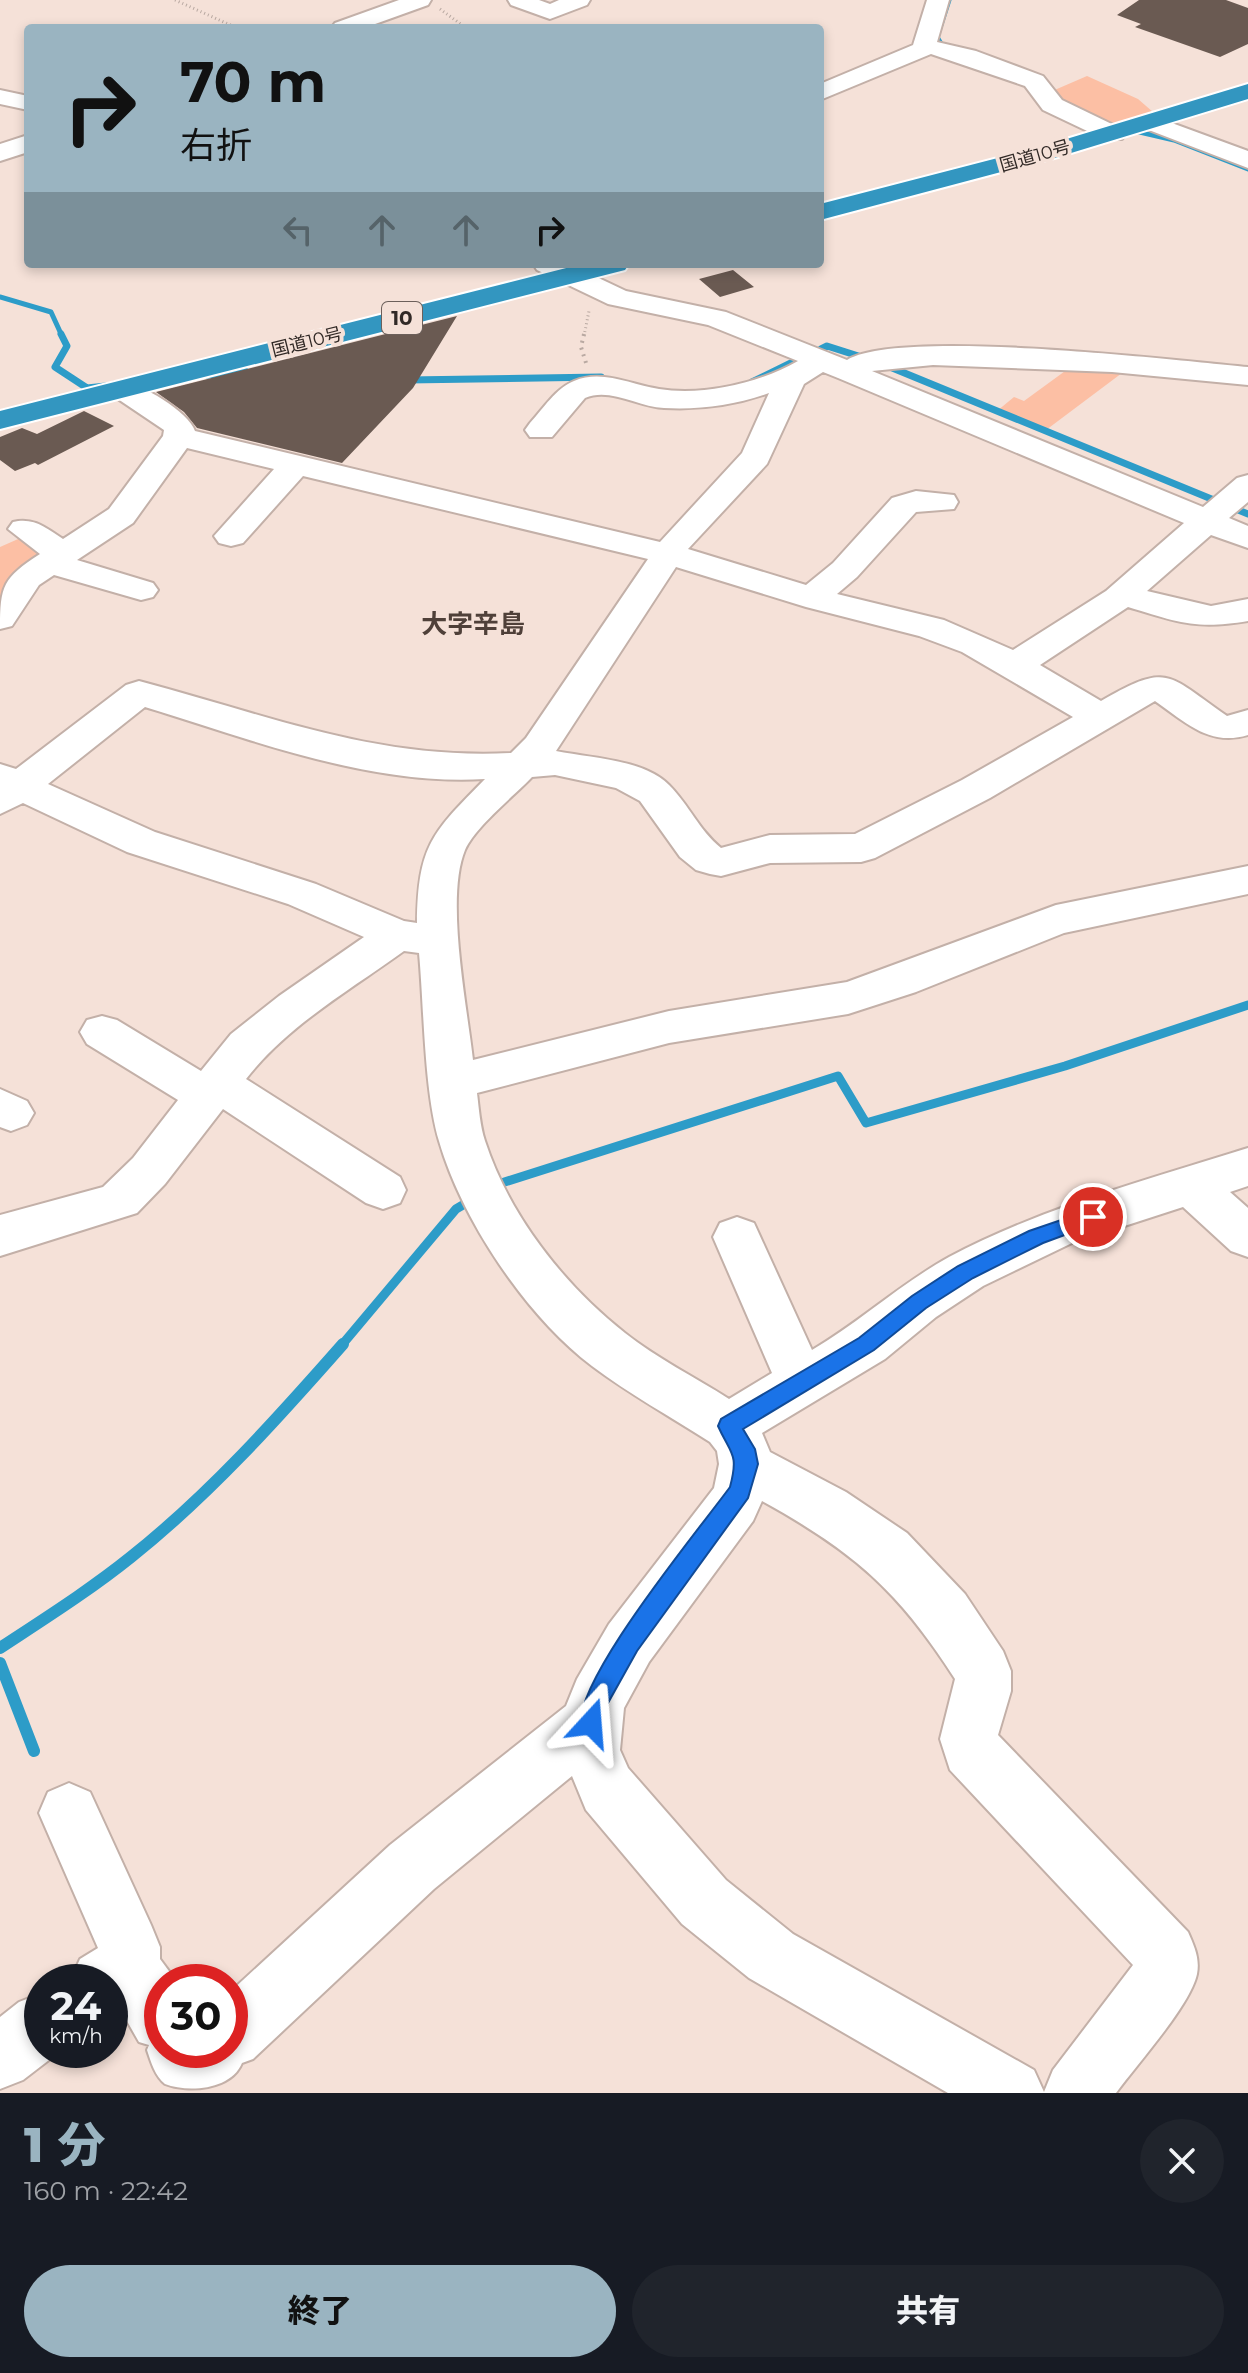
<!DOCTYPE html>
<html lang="ja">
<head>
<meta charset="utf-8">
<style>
  :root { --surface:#171b24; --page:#20242c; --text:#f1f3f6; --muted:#9ea1a6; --accent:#9ab4c1 }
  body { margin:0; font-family:Montserrat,"Noto Sans JP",sans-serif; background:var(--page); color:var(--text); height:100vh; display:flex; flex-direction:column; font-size:30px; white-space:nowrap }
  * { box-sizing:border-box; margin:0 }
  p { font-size:26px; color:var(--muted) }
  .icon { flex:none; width:44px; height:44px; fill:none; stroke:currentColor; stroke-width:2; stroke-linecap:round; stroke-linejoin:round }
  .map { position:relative; height:2093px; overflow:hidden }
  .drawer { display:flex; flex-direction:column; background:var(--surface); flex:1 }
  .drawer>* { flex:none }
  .top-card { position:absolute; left:24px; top:24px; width:800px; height:244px; border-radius:8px; box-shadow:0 4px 12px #0003; background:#9ab4c1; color:#111; overflow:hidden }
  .speed { position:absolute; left:24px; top:1964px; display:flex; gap:16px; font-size:40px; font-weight:700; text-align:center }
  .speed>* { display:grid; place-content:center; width:104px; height:104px; border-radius:50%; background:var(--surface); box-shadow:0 4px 12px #0003; line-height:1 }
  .speed small { font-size:20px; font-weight:400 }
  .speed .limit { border:12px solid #d22; background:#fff; color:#111 }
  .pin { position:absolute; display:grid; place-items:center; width:68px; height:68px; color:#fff; margin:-34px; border:4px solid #fff; border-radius:50%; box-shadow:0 2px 8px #0007 }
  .me { position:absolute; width:88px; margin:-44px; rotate:19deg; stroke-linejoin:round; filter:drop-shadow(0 0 6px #0008) }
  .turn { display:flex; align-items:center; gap:28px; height:168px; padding:0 24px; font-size:36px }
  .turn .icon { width:104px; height:104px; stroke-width:2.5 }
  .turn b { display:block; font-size:56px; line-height:68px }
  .lanes { display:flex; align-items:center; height:76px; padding:0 24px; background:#0003; justify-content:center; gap:40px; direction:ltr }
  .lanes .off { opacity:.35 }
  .round { display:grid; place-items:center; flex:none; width:84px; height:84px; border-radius:42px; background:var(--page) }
  .head { display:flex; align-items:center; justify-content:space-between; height:136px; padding:0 24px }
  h1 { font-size:48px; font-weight:800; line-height:60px; color:var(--accent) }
  .primary-button { display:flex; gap:16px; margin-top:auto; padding:16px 24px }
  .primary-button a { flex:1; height:92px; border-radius:48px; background:var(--accent); color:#111; font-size:32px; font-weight:800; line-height:92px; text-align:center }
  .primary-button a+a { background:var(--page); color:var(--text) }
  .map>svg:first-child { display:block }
  .green { fill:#fcbfa4 }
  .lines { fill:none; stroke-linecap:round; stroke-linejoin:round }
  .stream-far3 { stroke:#2d9cc8; stroke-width:5 }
  .stream-far2 { stroke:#2d9cc8; stroke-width:7 }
  .stream-far1 { stroke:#2d9cc8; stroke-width:9 }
  .stream { stroke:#2d9cc8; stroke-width:12 }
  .building { fill:#6a5a52 }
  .minor-casing { stroke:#c3b0a8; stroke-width:4 }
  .highway-casing { stroke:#fff; stroke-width:4 }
  .path-far1 { stroke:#b9a9a2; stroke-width:3; stroke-dasharray:1 3; stroke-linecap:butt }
  .path { stroke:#b9a9a2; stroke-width:4; stroke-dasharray:2 5; stroke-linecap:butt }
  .minor { fill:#fff; fill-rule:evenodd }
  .highway { fill:#3396c0; fill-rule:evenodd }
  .route { fill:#1a73e8; stroke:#114b97; stroke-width:2 }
  .labels { text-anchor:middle; stroke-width:8; stroke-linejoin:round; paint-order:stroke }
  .far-street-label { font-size:18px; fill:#312926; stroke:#f5e1d8 }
  .shield { fill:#f5e1d8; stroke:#6c605b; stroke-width:2 }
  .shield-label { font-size:20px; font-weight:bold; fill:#312926 }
  .quarter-label { font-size:26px; font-weight:bold; fill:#4f4039; stroke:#f5e1d8 }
</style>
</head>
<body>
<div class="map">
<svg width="1248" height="2093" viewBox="0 0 1248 2093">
  <rect width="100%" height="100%" fill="#f5e1d8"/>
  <path class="green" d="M1087 76 1138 99 1153 112C1105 135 1089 119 1050 92Z
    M1072 366 1130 367 1046 430 997 411 1014 397 1024 401Z
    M25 536 50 555 9 588 0 601V547Z"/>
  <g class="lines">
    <path class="stream-far3" d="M946 52 937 37 949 0
      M1131 130 1174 140 1248 169
      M0 297 51 312 62 336"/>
    <path class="stream-far2" d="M61 334 67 346 55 367 87 388 106 386
      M821 349 827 346 871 360
      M885 365 1248 514
      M208 375 245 371
      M408 380 601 377
      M752 382 795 361"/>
    <path class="stream-far1" d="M492 1186 838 1076 866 1123 1065 1066 1248 1005
      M341 1346 456 1209 473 1199"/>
    <path class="stream" d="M0 1648C44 1619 90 1590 131 1557 209 1495 277 1419 343 1344
      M0 1663 34 1751"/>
  </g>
  <path class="building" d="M1139 0H1226L1248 8V44L1220 57 1135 27 1141 24 1117 15Z
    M733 270 754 287 720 297 699 279Z
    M457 316 413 388 342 463 197 428 184 412 156 392Z
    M84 411 114 426 38 465 35 463 15 471 0 460V437L22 428 37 434Z"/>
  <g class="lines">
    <defs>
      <path id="minor" d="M399 0H431L428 5 364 28H331L335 23Z
        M508 0H539L550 4 559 0H590L587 5 550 19 511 5Z
        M927 0H949L937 42 976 51 1043 76 1062 100 1122 129 1126 134 1122 139H1104L1043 110 1025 86 931 54 820 100V84L913 45Z
        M0 90 28 96V110L0 104Z
        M1150 115 1248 151V168L1141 127 1138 122Z
        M28 135V152L0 161V144Z
        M533 264H569L626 291 726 312 847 360C899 328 1175 360 1248 367V385L1112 372 933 365 872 371 1203 507 1237 478 1248 475V502L1229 518 1248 526V548L1211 535 1147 591 1211 606 1248 599V621C1196 630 1177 622 1128 607L1040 665 1101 701C1169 662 1166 674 1227 716L1248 710V735C1210 747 1185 722 1155 701L990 798 875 858 861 862 770 863 721 876 710 874 696 870 680 857 640 801 616 788 555 775 532 777C514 796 475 827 465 850 445 898 467 1006 473 1060L669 1011 847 982 1056 905 1248 866V894L1064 933 916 992 848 1014 669 1043 477 1093C479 1109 480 1126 485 1141 509 1215 564 1285 625 1333 656 1358 695 1377 729 1399L772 1373 713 1237 720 1223 737 1217 754 1223 812 1350C860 1322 900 1284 949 1257 1043 1207 1147 1180 1248 1148V1186L1230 1192 1248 1208V1257L1231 1251 1183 1207 1072 1243 983 1286 936 1317 885 1359 762 1433 770 1452 846 1492 907 1533 965 1594 1003 1651 1011 1671V1691L998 1735 1188 1932C1194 1946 1200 1958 1197 1974 1190 2006 1137 2064 1116 2093H948L749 1978 682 1924 586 1810 572 1776 434 1889 253 2059 242 2063C231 2090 188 2093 165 2084 155 2076 151 2062 147 2050L149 2045 139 2042 119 2007 110 2009V1982L70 1981 80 1959 98 1948 39 1813 48 1792 69 1783 90 1792 151 1925 160 1947V1959L177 1982H162V2050H230V1992L390 1845 566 1706 577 1679 609 1624 714 1488 719 1464 717 1451 710 1442C671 1417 629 1394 592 1366 526 1316 462 1220 439 1141 424 1091 424 1007 419 953L404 951C350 990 287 1026 246 1079L400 1177 406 1190 400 1203 383 1209 366 1203 223 1109 165 1184 137 1213 0 1256V1215L103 1187 133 1158 178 1100 87 1044 80 1032 87 1020 102 1016 117 1020 201 1071 231 1034 279 996 364 937 288 904 127 852 23 803 0 814V764L16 769 126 685 139 681C268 715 375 760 511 753L526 738 648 559 303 476 243 543 231 546 219 543 214 536 274 469 187 448 133 523 77 560 153 583 158 590 153 597 141 600 54 575 39 585 12 626 0 629C0 585 3 578 40 554L8 529 13 522C34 517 46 528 63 539L109 509 163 436 164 430 112 395 108 389 112 383C134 377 188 411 195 431L660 542 742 453 769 393C736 405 700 410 664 408 638 407 610 387 585 398L552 437H530L525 430 530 423C543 409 556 388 574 381 603 369 631 385 659 389 703 396 760 383 798 361L708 325 608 304 537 270ZM823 372 838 378 1184 523 1106 591 1013 650 944 620 837 594 857 577 916 512 954 509 958 502 954 495 916 491 892 498 833 563 806 585 688 549 767 464 804 384ZM676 567 806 607 919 636 962 652 1073 717 962 780 855 834 770 835 721 848C699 830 689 805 669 785 644 759 589 758 556 751ZM145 707C253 740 370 786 485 779 432 833 418 845 417 923L404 921 316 884 155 832 48 784ZM762 1501C853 1551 899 1591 955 1679L940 1739 950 1770 1133 1965 1053 2070 1044 2092 1034 2070 793 1934 726 1880 628 1768 620 1750 624 1708 649 1662 753 1521Z
        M0 1089 27 1101 34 1113 27 1125 11 1131 0 1127Z
        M42 1993V2050H62L23 2080 0 2089V2017L19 2002Z"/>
      <path id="highway" d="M1248 84V99L1058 157 820 220V204L1040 147Z
        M582 264H629L625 270 0 429V411Z"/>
    </defs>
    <use href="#minor" class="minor-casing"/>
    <use href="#highway" class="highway-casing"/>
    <path class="path-far1" d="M175 0 237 28
      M440 9 466 28
      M584 336 589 311"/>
    <path class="path" d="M584 334 581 347 587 366"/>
    <use href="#minor" class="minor"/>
    <use href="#highway" class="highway"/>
  </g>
  <path class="route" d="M1093 1209 1103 1217 1100 1222 1043 1243 973 1278 926 1308 874 1350 743 1429 755 1449 758 1464 748 1498 637 1651 608 1703 599 1731 591 1735 582 1731C565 1690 702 1526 730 1487 739 1453 731 1455 718 1426L721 1419 859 1338 912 1296 958 1266 1029 1231Z"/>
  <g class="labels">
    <g class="far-street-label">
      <text transform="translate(1035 156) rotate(-16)" y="6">国道10号</text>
      <text transform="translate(307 342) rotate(-14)" y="6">国道10号</text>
    </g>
    <rect class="shield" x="382" y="302" width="40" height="32" rx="6"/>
    <g class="shield-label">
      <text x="402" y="325">10</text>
    </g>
    <g class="quarter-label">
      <text x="473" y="633">大字辛島</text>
    </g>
  </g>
</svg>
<div class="speed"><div>24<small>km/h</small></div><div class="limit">30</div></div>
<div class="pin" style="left:1093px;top:1217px;background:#d93025"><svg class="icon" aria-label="arrive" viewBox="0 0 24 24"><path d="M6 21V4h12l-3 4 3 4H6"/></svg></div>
<svg class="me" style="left:591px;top:1723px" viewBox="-20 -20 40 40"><path d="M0-17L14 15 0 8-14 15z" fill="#1a73e8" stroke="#fff" stroke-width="4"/></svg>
<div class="top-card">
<div class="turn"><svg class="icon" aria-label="right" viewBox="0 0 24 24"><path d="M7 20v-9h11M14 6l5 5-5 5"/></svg><div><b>70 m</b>右折</div></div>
<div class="lanes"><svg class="icon off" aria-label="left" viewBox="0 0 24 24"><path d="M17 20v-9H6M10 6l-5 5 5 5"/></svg><svg class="icon off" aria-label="ahead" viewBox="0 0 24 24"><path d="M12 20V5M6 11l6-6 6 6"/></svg><svg class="icon off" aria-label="ahead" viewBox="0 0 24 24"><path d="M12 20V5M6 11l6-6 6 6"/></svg><svg class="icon" aria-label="right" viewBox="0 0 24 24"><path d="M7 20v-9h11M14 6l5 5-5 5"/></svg></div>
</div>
</div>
<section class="drawer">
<div class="head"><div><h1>1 分</h1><p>160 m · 22:42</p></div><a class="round"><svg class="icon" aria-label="close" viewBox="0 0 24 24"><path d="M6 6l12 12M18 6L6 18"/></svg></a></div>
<div class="primary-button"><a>終了</a><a>共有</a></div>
</section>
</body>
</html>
